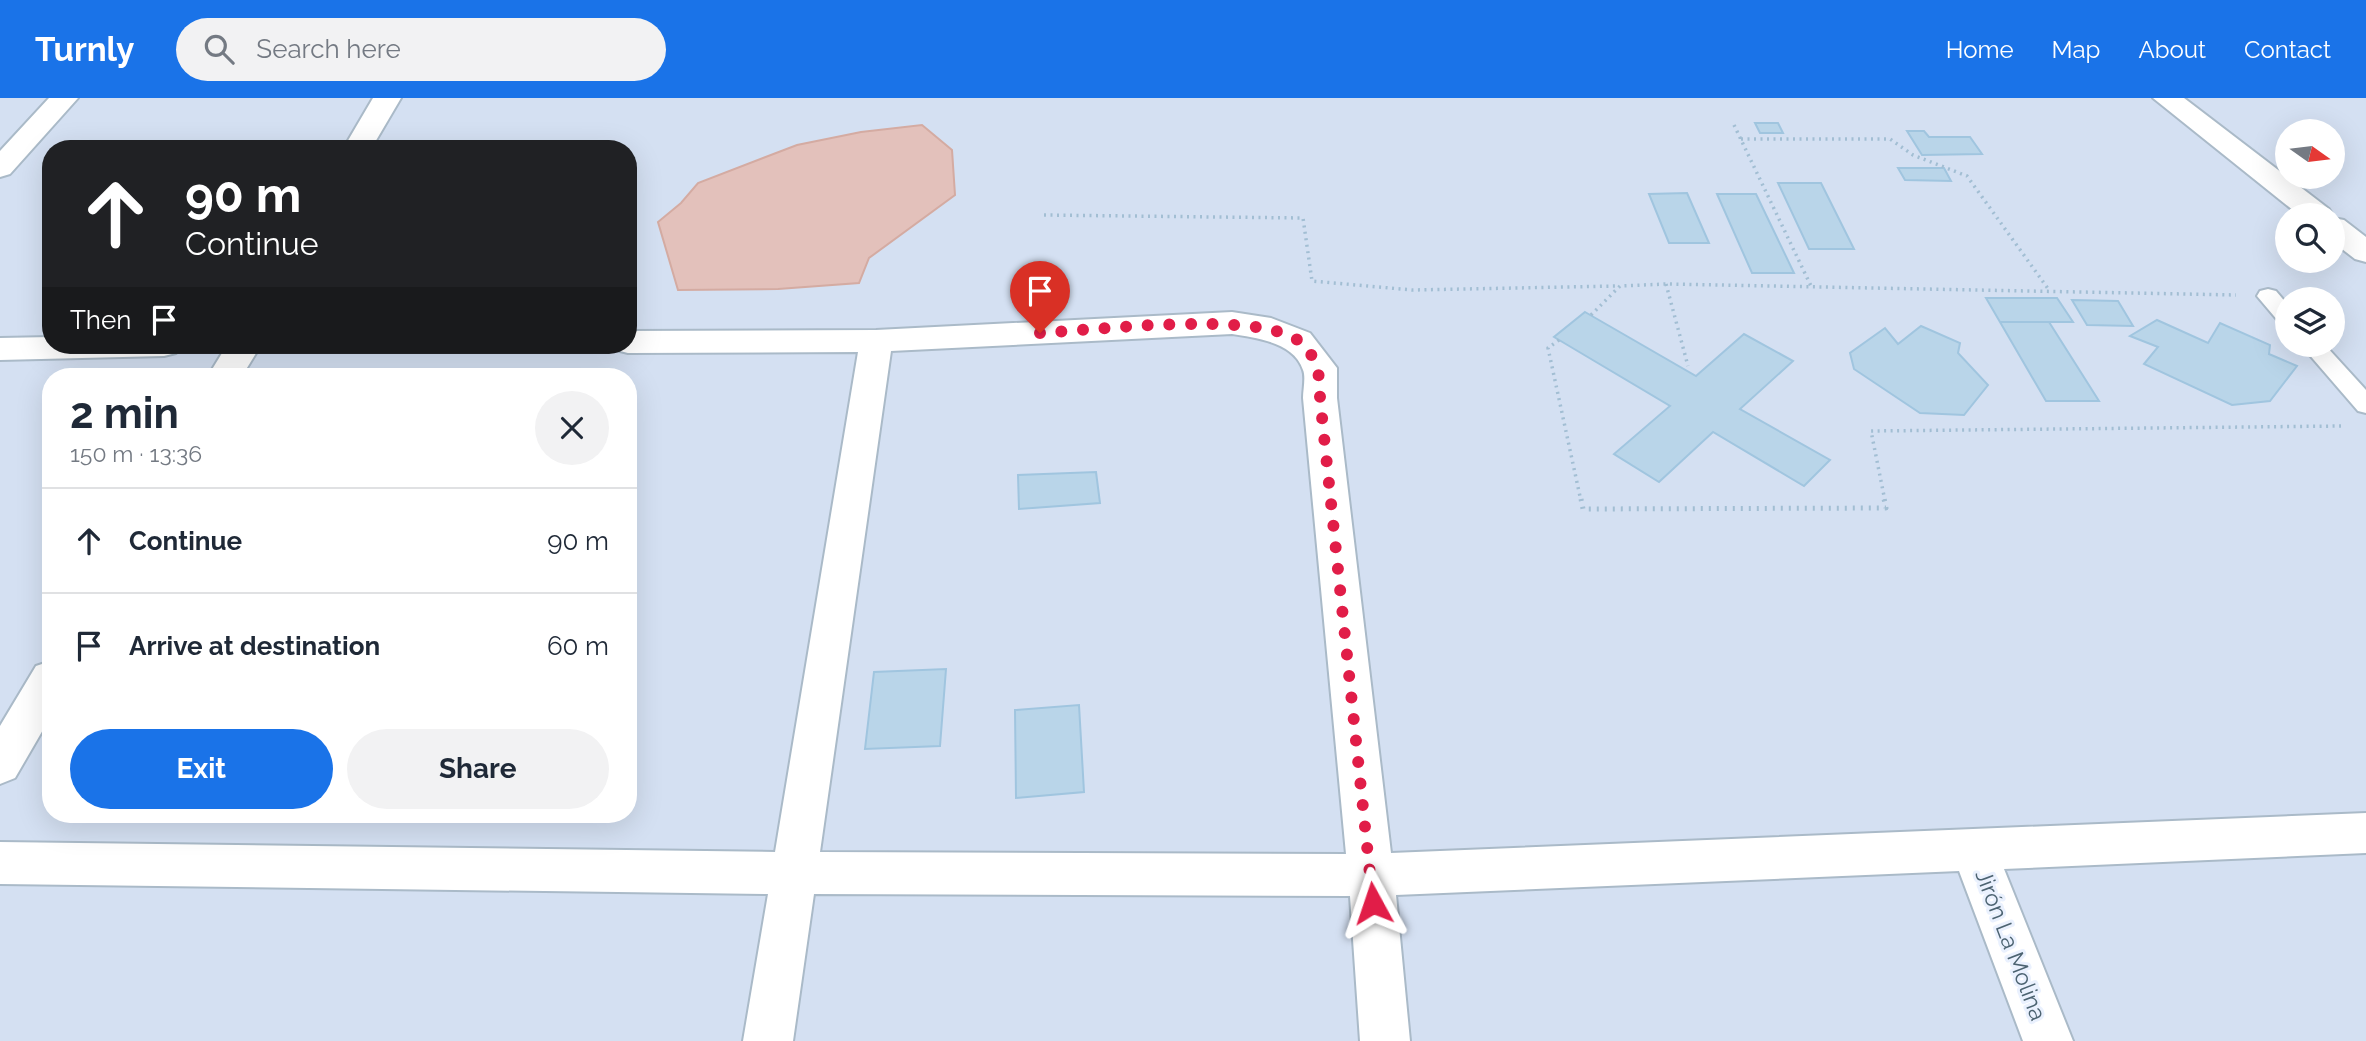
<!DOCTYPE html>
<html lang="en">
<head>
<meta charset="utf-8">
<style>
  :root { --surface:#fff; --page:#f2f2f3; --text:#1f2937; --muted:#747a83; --line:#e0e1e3; --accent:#1a73e8 }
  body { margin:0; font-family:Raleway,sans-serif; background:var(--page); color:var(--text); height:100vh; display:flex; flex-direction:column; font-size:26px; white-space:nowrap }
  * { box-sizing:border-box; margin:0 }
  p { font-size:23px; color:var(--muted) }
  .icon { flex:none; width:38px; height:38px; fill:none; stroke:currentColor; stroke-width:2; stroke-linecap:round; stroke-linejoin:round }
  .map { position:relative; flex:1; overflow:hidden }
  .panel { position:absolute; left:42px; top:270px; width:595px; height:455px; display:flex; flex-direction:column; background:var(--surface); border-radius:28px; box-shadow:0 7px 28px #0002 }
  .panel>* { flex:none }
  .guide { position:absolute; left:42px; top:42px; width:595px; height:214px; border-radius:28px; box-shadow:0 7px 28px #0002; background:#202124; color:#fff; overflow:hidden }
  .needle { width:46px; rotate:104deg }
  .fabs { position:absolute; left:2275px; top:21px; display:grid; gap:14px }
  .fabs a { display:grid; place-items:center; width:70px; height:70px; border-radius:50%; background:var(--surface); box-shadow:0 7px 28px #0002; font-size:35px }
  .pin { position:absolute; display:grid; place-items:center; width:60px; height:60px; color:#fff; margin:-72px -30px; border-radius:50% 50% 50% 0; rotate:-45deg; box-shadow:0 0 7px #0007 }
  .pin .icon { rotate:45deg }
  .me { position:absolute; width:77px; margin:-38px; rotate:355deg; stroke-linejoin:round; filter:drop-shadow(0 0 5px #0008) }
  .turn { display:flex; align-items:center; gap:24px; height:147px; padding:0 28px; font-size:32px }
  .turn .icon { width:91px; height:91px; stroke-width:2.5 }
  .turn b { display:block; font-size:49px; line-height:60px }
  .then { display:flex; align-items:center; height:66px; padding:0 28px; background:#0003; gap:14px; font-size:26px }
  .round { display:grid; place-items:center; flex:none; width:74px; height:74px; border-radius:37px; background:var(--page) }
  .head { display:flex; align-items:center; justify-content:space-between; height:119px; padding:0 28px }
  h1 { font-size:42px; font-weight:700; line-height:52px }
  .button { display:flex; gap:14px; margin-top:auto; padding:14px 28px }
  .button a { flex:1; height:80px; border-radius:42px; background:var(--accent); color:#fff; font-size:28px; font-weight:700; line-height:80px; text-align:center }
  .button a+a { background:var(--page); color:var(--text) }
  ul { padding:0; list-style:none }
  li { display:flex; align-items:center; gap:21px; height:105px; padding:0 28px; border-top:2px solid var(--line) }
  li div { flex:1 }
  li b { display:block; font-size:26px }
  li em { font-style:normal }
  header { display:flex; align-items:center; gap:42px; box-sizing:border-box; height:98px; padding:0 35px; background:var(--accent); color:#fff }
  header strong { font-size:33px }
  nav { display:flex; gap:38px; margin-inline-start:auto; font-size:24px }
  .search { width:490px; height:63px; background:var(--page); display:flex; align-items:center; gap:18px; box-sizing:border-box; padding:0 24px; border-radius:38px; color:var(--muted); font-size:26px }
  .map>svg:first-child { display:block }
  .residential { fill:#d4e0f2; fill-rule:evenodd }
  .water { fill:#e3c1bb; stroke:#d4aba2; stroke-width:2 }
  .building { fill:#b9d5e9; stroke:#a0c5df; stroke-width:2 }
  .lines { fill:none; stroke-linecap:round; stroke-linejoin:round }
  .service-casing { stroke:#aabac8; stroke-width:4 }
  .minor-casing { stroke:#aabac8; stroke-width:4 }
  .path-far1 { stroke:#a2bed3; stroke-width:3.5; stroke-dasharray:2 4.5; stroke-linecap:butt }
  .path { stroke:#a2bed3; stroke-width:5; stroke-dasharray:2 6; stroke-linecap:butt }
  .service { fill:#fff; fill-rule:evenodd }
  .minor { fill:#fff; fill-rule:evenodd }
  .route { stroke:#e11d48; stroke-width:12; stroke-dasharray:0 21.6 }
  .labels { text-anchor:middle; stroke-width:6; stroke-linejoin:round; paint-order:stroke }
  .near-street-label { font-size:23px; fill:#4c6371; stroke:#eaf1fe }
</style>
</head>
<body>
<header>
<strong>Turnly</strong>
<div class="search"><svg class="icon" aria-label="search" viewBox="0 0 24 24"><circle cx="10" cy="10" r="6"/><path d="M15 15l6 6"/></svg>Search here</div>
<nav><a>Home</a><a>Map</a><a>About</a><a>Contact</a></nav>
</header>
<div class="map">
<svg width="2366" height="943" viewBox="0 0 2366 943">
  <rect width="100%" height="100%" fill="#e5edfa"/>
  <path class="residential" d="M0 0H2366V943H0ZM2287 33H2333V79H2287ZM51 51H628V247H51ZM2287 117H2333V163H2287ZM2287 201H2333V247H2287ZM51 278H628V716H51Z"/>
  <path class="water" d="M922 27 952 52 955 97 869 160 859 185 778 191 678 192 658 124 681 105 698 85 797 47 861 34Z"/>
  <path class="building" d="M1755 25H1778L1783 35H1760Z
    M1907 33H1924L1929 39H1970L1982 56 1922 57Z
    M1898 70H1944L1951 83 1905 82Z
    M1778 85H1821L1854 151H1809Z
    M1687 95 1709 145H1669L1649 96Z
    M1717 96H1756L1794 175H1752Z
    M1986 200H2057L2073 224H2000Z
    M2072 202 2118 203 2133 228 2087 227Z
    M1585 214 1696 278 1744 236 1793 263 1740 311 1830 362 1804 388 1713 334 1659 384 1614 356 1670 308 1554 239Z
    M2157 222 2208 245 2220 225 2270 247 2269 256 2297 268 2270 303 2232 307 2144 266 2158 249 2130 238Z
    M2000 224H2049L2099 303H2046Z
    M1921 228 1960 245 1958 255 1988 287 1964 317 1920 315 1854 271 1850 255 1885 230 1898 246Z
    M1096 374 1100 405 1019 411 1018 377Z
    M946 571 940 648 865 651 874 574Z
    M1079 607 1084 694 1016 700 1015 612Z"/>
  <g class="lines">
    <defs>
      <path id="service" d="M2268 191 2276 193 2287 206V226L2279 224 2257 198 2260 193Z
        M2301 247H2325L2366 292V315L2358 313Z"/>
      <path id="minor" d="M49 0H78L10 76 0 79V53Z
        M373 0H401L371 51H343Z
        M2153 0H2184L2329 111 2333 117H2299Z
        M2333 120 2344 122 2366 139V164L2355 161 2333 144Z
        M1232 214 1271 220 1310 235 1337 270V300L1391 755 2366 715V755L2004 771 2073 943H2023L1959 773 1396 797 1410 943H1360L1350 798 814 796 793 943H743L768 796 0 786V744L775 754 858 254 628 255 616 252 613 247H628V233L876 232ZM1232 236C1256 240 1294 244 1303 272 1306 279 1303 292 1303 300L1346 756 820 754 891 253Z
        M51 239V247H181L176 255 164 258 0 262V240Z
        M227 247H261L242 278H208Z
        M51 563V618L15 680 0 686V628L36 568Z"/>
    </defs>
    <use href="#service" class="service-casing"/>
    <use href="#minor" class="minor-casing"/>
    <path class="path-far1" d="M1734 27 1811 188
      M1741 41H1890L1913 57 1967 78 2049 192
      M1044 117 1303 120 1312 183 1412 192 1619 188
      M1666 186 1688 268
      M1591 217 1620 188 1666 186 2236 197
      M1559 242 1548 250 1581 403
      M1885 403 1871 333 2341 328"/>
    <path class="path" d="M1581 401 1583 411 1886 410 1884 401"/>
    <use href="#service" class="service"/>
    <use href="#minor" class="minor"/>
  </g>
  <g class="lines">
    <path class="route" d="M1040 235C1095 232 1259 212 1299 243 1318 259 1320 277 1320 300L1373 805"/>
  </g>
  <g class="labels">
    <g class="near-street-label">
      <text transform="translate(2011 847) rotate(69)" y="8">Jirón La Molina</text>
    </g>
  </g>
</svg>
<div class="fabs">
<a><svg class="needle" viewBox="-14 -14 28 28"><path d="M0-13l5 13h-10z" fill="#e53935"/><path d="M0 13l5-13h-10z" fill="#747a83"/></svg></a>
<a><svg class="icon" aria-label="search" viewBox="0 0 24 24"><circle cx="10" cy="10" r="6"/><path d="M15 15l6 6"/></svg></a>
<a><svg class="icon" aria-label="layers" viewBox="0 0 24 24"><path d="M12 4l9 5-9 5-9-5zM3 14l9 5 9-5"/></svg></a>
</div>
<div class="pin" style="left:1040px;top:235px;background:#d93025"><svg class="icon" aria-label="arrive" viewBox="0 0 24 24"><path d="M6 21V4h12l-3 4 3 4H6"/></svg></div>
<svg class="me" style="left:1373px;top:805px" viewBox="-20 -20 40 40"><path d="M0-17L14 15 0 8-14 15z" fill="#e11d48" stroke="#fff" stroke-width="4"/></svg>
<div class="guide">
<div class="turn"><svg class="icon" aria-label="ahead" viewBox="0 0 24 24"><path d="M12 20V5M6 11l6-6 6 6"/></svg><div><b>90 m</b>Continue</div></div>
<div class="then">Then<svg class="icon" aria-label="arrive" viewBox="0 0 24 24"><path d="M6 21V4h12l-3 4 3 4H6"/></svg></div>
</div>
<section class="panel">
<div class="head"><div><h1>2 min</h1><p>150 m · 13:36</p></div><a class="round"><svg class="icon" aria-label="close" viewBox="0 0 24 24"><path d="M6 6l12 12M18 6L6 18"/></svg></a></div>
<ul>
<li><svg class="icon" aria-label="ahead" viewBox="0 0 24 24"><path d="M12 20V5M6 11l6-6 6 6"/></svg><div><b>Continue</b></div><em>90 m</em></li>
<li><svg class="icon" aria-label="arrive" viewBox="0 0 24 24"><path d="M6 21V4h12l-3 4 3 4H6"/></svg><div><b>Arrive at destination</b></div><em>60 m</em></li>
</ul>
<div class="button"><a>Exit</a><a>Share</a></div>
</section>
</div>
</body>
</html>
